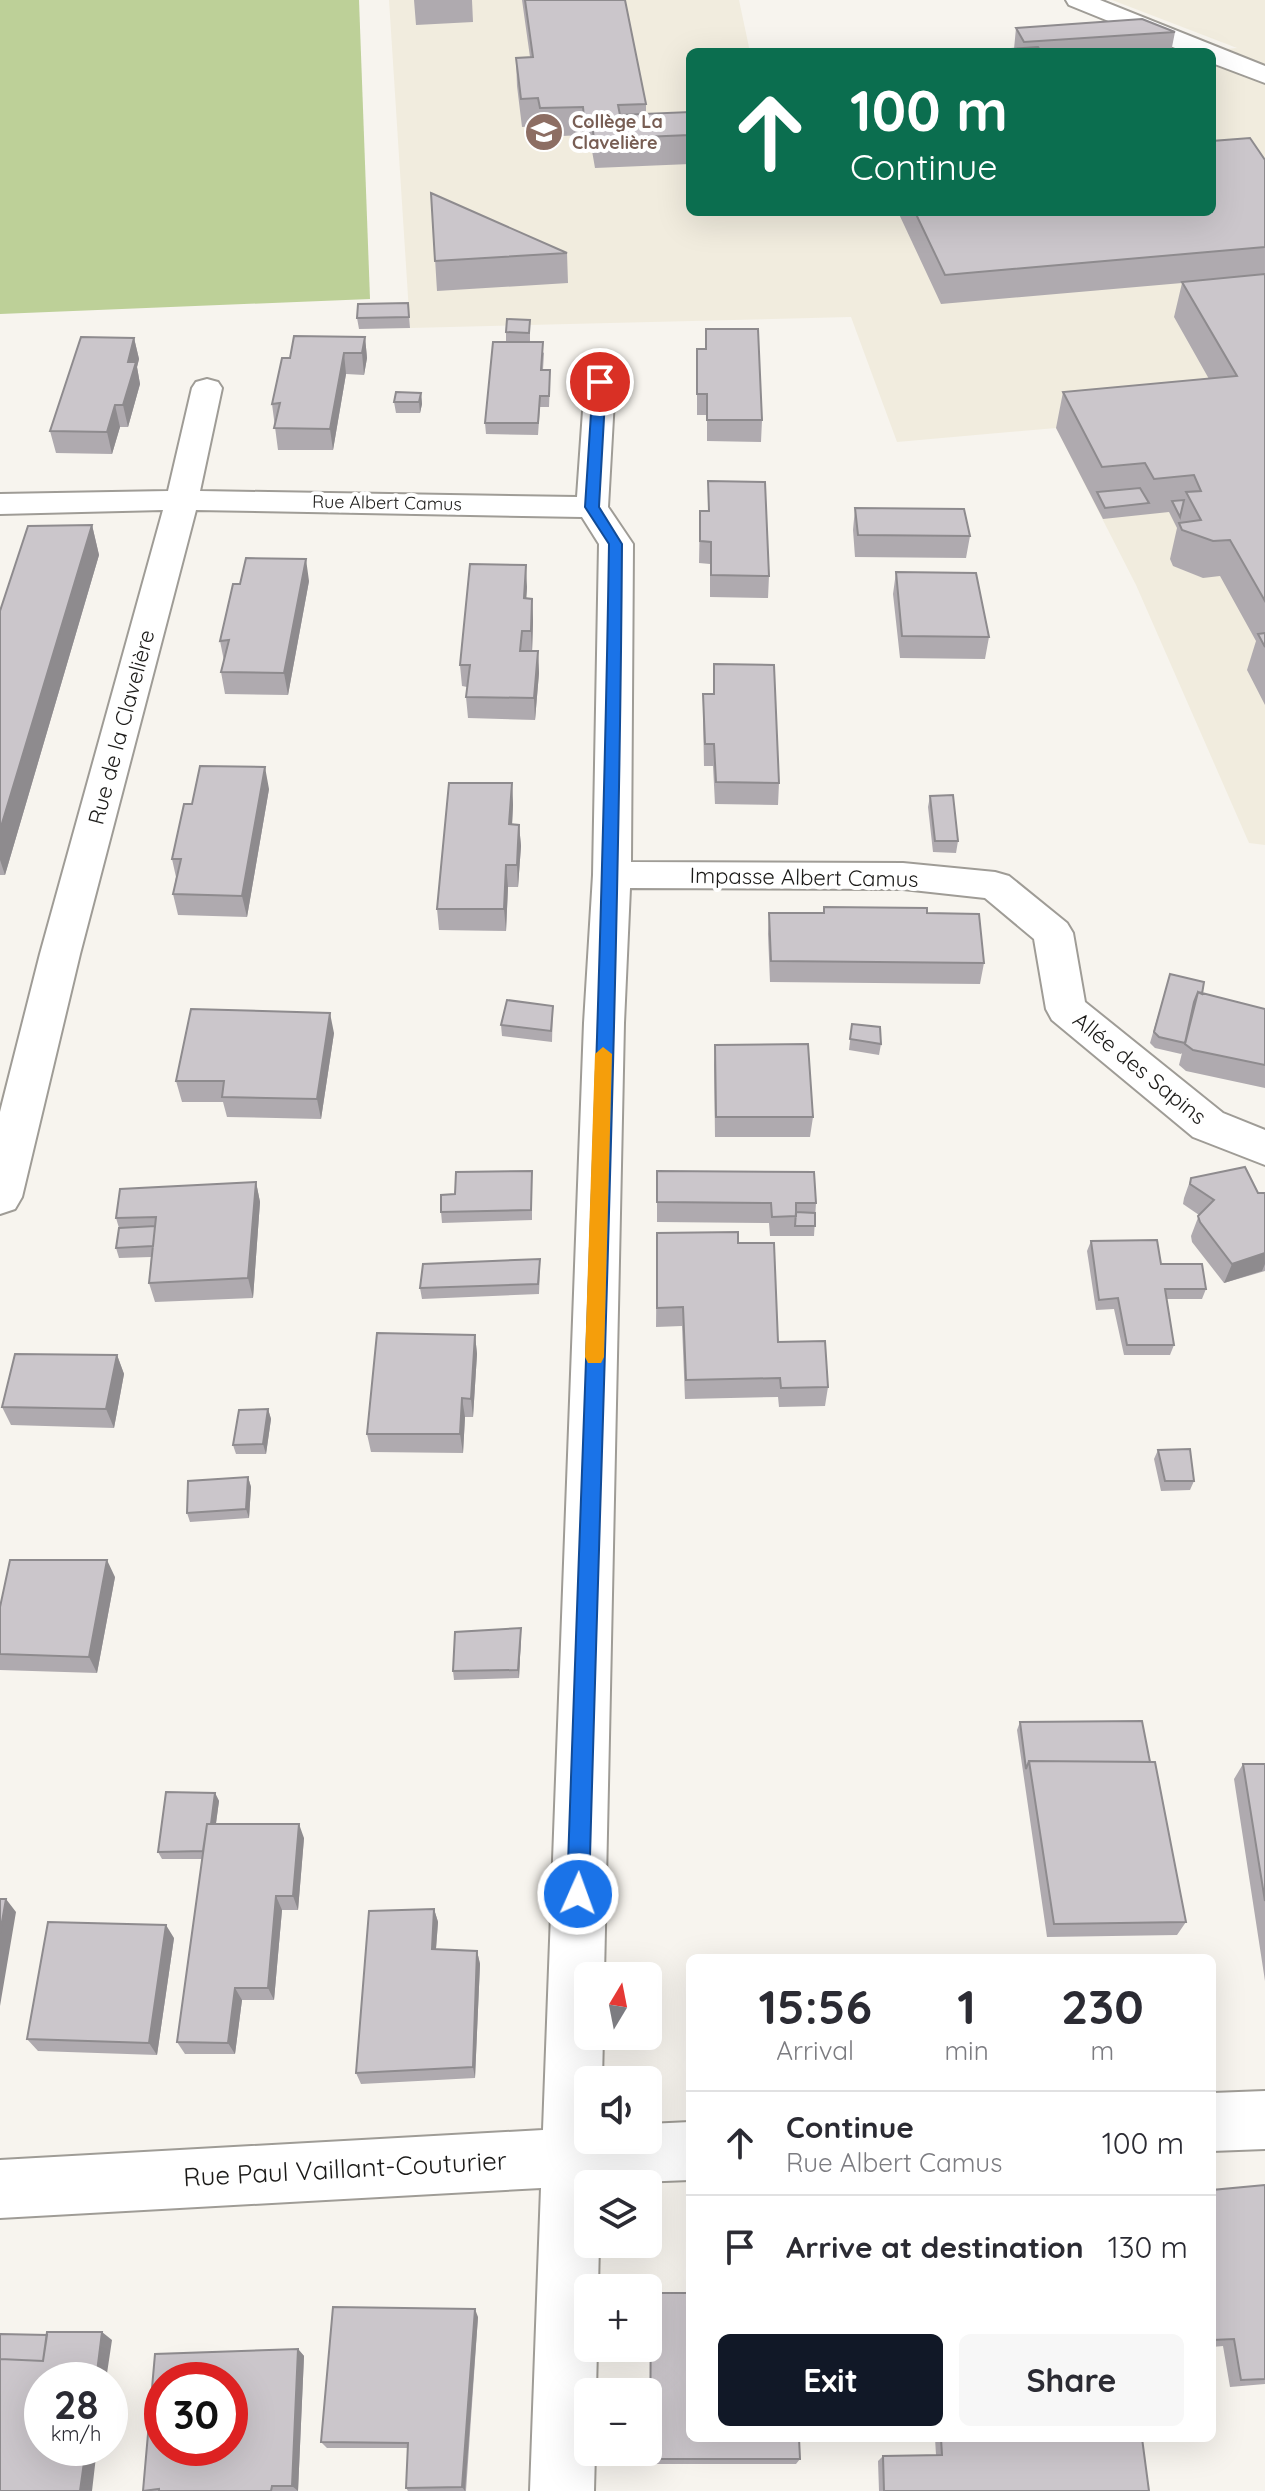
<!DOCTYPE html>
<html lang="en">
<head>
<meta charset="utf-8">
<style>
  :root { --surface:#fff; --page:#f7f7f7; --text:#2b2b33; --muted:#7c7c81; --line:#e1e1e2; --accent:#111827 }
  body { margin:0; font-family:Quicksand,sans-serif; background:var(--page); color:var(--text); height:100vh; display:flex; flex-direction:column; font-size:30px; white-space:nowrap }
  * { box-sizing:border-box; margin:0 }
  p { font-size:26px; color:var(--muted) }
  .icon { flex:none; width:44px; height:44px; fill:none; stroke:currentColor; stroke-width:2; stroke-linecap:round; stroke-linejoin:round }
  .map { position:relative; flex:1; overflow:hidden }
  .side { position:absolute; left:686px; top:1954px; width:530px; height:488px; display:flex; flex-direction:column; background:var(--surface); border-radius:12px; box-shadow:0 8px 32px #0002 }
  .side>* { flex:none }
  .top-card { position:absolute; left:686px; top:48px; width:530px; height:168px; border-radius:12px; box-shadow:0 8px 32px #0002; background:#0b6e4f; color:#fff; overflow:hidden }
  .needle { width:52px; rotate:10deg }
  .tools { position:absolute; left:574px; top:1962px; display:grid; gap:16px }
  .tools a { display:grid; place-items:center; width:88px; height:88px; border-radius:12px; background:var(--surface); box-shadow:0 8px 32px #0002; font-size:40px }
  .speed { position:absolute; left:24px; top:2362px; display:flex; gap:16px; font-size:40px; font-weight:700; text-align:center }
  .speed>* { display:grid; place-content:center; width:104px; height:104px; border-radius:50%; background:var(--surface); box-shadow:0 8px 32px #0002; line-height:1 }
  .speed small { font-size:20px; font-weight:400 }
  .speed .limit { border:12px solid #d22; background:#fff; color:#111 }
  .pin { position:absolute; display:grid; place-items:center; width:68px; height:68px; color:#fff; margin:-34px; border:4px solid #fff; border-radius:50%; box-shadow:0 2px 8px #0007 }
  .me { position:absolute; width:88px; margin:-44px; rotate:2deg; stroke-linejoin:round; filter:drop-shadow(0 0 6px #0008) }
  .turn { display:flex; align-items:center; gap:28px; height:168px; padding:0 32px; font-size:36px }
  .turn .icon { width:104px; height:104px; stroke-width:2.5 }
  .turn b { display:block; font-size:56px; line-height:68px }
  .eta { display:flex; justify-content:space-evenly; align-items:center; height:136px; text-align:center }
  .eta b { font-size:48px; font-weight:800; line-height:56px }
  .cta { display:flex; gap:16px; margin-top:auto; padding:16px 32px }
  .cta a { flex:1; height:92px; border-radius:12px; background:var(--accent); color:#fff; font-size:32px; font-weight:800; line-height:92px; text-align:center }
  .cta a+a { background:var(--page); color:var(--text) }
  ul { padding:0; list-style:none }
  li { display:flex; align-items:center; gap:24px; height:104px; padding:0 32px; border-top:2px solid var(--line) }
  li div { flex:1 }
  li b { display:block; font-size:30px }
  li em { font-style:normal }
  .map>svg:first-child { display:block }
  .built { fill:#f1ecde }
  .green { fill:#bdd098 }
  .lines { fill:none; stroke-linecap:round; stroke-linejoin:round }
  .minor-casing { stroke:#9f9c96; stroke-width:4 }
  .minor { fill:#fff; fill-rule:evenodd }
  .wall { fill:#afaaaf }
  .shaded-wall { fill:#8e8b8e }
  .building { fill:#cbc6cb; stroke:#8e8b8e; stroke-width:2; fill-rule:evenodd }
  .route { fill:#1a73e8; stroke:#114b97; stroke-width:2 }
  .slow { fill:#f59e0b }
  .labels { text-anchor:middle; stroke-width:8; stroke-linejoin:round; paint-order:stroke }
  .far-education-label { font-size:18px; font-weight:bold; fill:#785e54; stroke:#fff; text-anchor:start }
  .far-street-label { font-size:18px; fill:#1b1a18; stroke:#fff }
  .street-label { font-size:22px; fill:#1b1a18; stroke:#fff }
  .near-street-label { font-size:26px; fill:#1b1a18; stroke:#fff }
</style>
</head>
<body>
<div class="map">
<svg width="1265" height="2491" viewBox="0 0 1265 2491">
  <rect width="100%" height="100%" fill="#f7f4ee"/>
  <path class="built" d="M389 0H739L750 52H690V212H1212V52H1194L1237 48 1112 0H1265V845L1249 843 1136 585 1056 428 897 442 851 317 410 328Z"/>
  <path class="green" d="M0 0H359L370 299 0 314Z"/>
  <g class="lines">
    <defs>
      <path id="minor" d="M1066 0H1100L1265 66V83L1212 63V52H1185L1069 5Z
        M600 373 611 376 615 382 608 507 633 544 631 862 903 863 995 872 1009 876 1067 923 1073 933 1085 1002 1223 1113 1265 1130V1165L1193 1137 1052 1020 1046 1009 1034 939 985 898 903 889 630 888 624 1023 604 1976H588V2036H603L602 2080H588V2140H648V2124L690 2122V2180L588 2184V2244H599L598 2288H588V2348H597L596 2392H588V2452H595L594 2491H530L541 2188 0 2218V2160L543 2130 584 1023 593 875 599 544 582 517 196 510 80 954 22 1197 15 1209 0 1214V1112L40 954 163 510 0 514V494L168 491 192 388 196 382 207 379 218 382 222 388 200 491 577 497 585 382 589 376Z
        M1265 2091V2149L1212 2151V2093Z"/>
    </defs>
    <use href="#minor" class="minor-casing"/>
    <use href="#minor" class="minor"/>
  </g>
  <path class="wall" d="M414 0H472L473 22 416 25Z
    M522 0H625L646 104V114L690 112V164L595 168 591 145 584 146 583 135 541 137 539 126 522 127 517 86 516 58 530 57Z
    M1016 28 1175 32 1171 52H968L1014 49Z
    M1265 160V705L1247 670 1256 641 1220 576 1203 578 1173 566 1170 559 1177 528 1169 512 1103 519 1056 428 1063 392 1209 379 1174 317 1182 283 941 304 898 212H1212Z
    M431 193 567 253 568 283 437 291Z
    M408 303 410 328 359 329 357 318Z
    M530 320V342L544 353 543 370 550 381 549 407H540L538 435 486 434 485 423 506 342V332Z
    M706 329 762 420 761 442 707 441V415H697V349H706Z
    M365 337 367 358 364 375 346 374 333 450H278L272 404 290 358Z
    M134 338 139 359 137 367 140 384 128 427H120L112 454 56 453 50 431Z
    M421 393 422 404 420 413H396L394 402Z
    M708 481 769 576 768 598 710 597V564L699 563 700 511H708Z
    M855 508 970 536 966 558 855 557 853 530Z
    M92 525 99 555 5 875H0V611Z
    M896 572 989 637 985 659 900 658 893 594Z
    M309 581 288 695 225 694 221 672 224 661 220 641Z
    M527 587 526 598 532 599 533 621 532 651H538L539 673 535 720 468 718 466 697 467 687 462 686 460 665Z
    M714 664 779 783 778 805 715 804 713 766H704L703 715V694H713Z
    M512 783 513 805 512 824 519 825 521 846 518 887H508L506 931 439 930 437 909Z
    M269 789 247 917 178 915 173 894 176 877 172 859 192 804Z
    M930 796 958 841 956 853 933 852 928 807Z
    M769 913H927L984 963 980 984 770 982 768 934Z
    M1170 974 1202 994 1265 1009V1088L1186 1071 1179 1065 1182 1053 1181 1054 1155 1048 1150 1043Z
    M553 1006 552 1042 502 1036 501 1025Z
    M852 1024 881 1044 879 1055 849 1050Z
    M334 1033 321 1119 227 1117 223 1102H182L176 1081Z
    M715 1045 813 1117 810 1137H715L714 1065Z
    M532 1171V1220L442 1223 441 1212 455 1194Z
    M657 1171 816 1203 814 1236H770L769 1223 657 1222Z
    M1191 1178 1258 1193H1265V1271L1224 1283 1192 1242 1191 1236 1199 1215 1183 1204 1184 1198Z
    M256 1182 260 1202 253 1298 155 1302 149 1283 151 1257 119 1258 116 1248 119 1228 116 1218Z
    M657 1233 738 1243 778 1342 828 1387 825 1406 779 1407 778 1397 685 1399 682 1326 656 1327Z
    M1091 1241 1161 1264 1206 1289 1202 1299H1166L1174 1345 1170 1355H1124L1114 1309 1096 1310 1087 1251Z
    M540 1269 539 1294 422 1299 420 1288Z
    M475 1335 477 1354 473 1417H465L463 1453 371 1452 367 1434Z
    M117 1355 124 1374 114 1428 11 1425 2 1407Z
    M268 1409 271 1419 266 1454H236L233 1445Z
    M1158 1450 1194 1481 1190 1490 1161 1491 1154 1459Z
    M248 1477 251 1487 249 1518 190 1522 187 1513Z
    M115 1577 97 1673 0 1670V1607Z
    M521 1628V1637L519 1678 454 1680 453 1671Z
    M1020 1722 1150 1762 1186 1922 1177 1935 1047 1937 1017 1730Z
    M1243 1764H1265V1981L1234 1779Z
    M215 1793 219 1801 216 1824 304 1838 298 1910H282L274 2000H242L235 2054H185L177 2042 202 1859H162L158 1852Z
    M434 1909 438 1922 436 1949 477 1951 480 1964 475 2078 361 2084 356 2073Z
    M174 1938 157 2055 38 2051 27 2039Z
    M1265 2185V2384L1230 2387 1223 2346 1212 2347V2190Z
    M651 2293 800 2459 796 2464H649Z
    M478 2317 466 2491H408L406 2488 408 2448H327L321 2442Z
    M298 2349 304 2356 298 2491H143Z
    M935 2438H1142L1149 2491H879L878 2461 883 2456 936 2455Z"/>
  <path class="shaded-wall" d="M365 337 367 358 364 375 362 353Z
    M134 338 139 359 137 367 140 384 128 427 123 405 128 362Z
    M344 353 346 374 333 450 330 429Z
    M421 393 422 404 420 413 419 402Z
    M115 405 120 427 112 454 107 432Z
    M92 525 99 555 5 875 0 860V830Z
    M306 559 309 581 288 695 284 673Z
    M526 565 527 587 525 620 524 598Z
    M532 599 533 621 532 653 531 631Z
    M538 651 539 673 535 720 534 698Z
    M265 767 269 789 247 917 242 896Z
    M512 783 513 805 511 846 509 824Z
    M519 825 521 846 518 887 517 865Z
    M506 865 508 887 506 931 504 909Z
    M330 1013 334 1033 321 1119 317 1099Z
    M256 1182 260 1202 253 1298 248 1278Z
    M1265 1253V1264L1262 1271 1224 1283 1232 1264Z
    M475 1335 477 1354 473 1417 471 1399Z
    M117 1355 124 1374 114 1428 106 1409Z
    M462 1398 465 1417 463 1453 460 1434Z
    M268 1409 271 1419 266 1454 263 1444Z
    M248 1477 251 1487 249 1518 246 1509Z
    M107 1560 115 1577 97 1673 89 1657Z
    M521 1628V1637L519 1678 518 1670Z
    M215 1793 219 1801 211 1858 207 1851Z
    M299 1824 304 1838 298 1910 293 1896Z
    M276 1896 282 1910 274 2000 268 1988Z
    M6 1899 16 1912 0 2006V1933Z
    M434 1909 438 1922 435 1961 432 1949Z
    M166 1925 174 1938 157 2055 149 2043Z
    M477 1951 480 1964 475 2078 473 2067Z
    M235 1988 242 2000 235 2054 228 2043Z
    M475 2309 478 2317 465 2491 462 2487Z
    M102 2332 112 2340 106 2380H96Z
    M298 2349 304 2356 298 2491 292 2486Z
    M86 2448H97L92 2491H80Z"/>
  <path class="building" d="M525 0H625L646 104 618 105 620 115 690 112V135L594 139 591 116 584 117 583 107 540 108 538 98 521 99 516 58 533 57Z
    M1142 19 1175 32 1024 42 1016 28Z
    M1038 47 1041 52H968Z
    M1250 138 1265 160V247L945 275 915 212H1212V141Z
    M431 193 567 253 435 261Z
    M1265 274V601L1230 540 1213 541 1182 530 1179 523 1201 520 1186 492 1201 491 1194 475 1154 479 1145 463 1102 467 1063 392 1237 376 1182 282Z
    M408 303 409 317 357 318 358 304Z
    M507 319 530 320 529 333 506 332Z
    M706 329H758L762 420H707V394H697V349H706Z
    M294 336 365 337 362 353H344L330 429 274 428 280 403 272 404 282 358H290Z
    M81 337 134 338 128 362H136L123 405H115L107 432 50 431Z
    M493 342H543L541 370H550L549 396H540L538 423H485Z
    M396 392 421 393 419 402H394Z
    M708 481 765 482 769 576 711 575V542L700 541V511H709Z
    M1140 488 1149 503 1105 508 1097 492Z
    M1184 500 1180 517 1172 501Z
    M855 508 964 509 970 536 858 535Z
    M92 525 0 830V611L28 526Z
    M246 558 306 559 284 673 221 672 229 640 220 641 233 584H240Z
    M470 564 526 565 524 598 532 599 531 631H522L520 651H538L534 698 466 697 470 665H460Z
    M896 572 976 573 989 637 902 636Z
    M1265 633V647L1258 634Z
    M714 664 774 665 779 783 716 782 714 744H705L703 694H714Z
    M200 766 265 767 242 896 173 894 181 859H172L184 804H192Z
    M449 783H512L509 824 519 825 518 843 517 865H506L504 909H437Z
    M953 795 958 841H935L930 796Z
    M824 907 927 908V913L979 914 984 963 771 961 769 913H824Z
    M1170 974 1204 982 1202 994 1198 992 1194 1002 1185 1043 1159 1037 1154 1032Z
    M1198 992 1265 1009V1065L1193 1050 1185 1044Z
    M507 1000 553 1006 551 1031 501 1025Z
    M191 1009 330 1013 317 1099 222 1097 224 1081H176Z
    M852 1024 880 1027 881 1044 850 1039Z
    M808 1044 813 1117H716L715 1045Z
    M1245 1167 1258 1193H1265V1253L1232 1264 1200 1222 1198 1216 1214 1200 1190 1184 1191 1178Z
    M532 1171 531 1210 441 1212V1195L455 1194 456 1172Z
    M657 1171 814 1172 816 1203H796V1216L772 1217 771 1203 657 1202Z
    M256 1182 248 1278 149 1283 156 1217 116 1218 120 1189Z
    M796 1212 815 1213V1226H795Z
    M155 1226 153 1246 116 1248 119 1228Z
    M738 1232V1243H774L778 1342 825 1341 828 1387 781 1388 780 1378 686 1380 683 1307 657 1308V1233Z
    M1157 1240 1161 1264H1202L1206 1289H1165L1174 1345H1127L1118 1298 1099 1300 1091 1241Z
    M540 1259 538 1284 420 1288 423 1264Z
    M377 1333 475 1335 471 1399 462 1398 460 1434H367Z
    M15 1354 117 1355 106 1409 2 1407Z
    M268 1409 263 1444 233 1445 239 1410Z
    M1190 1449 1194 1481H1165L1158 1450Z
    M248 1477 246 1509 187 1513 188 1481Z
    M10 1560H107L89 1657 0 1654V1607Z
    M521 1628 518 1670 453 1671 455 1632Z
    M1142 1721 1150 1762 1029 1761 1026 1769 1020 1722Z
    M1029 1761 1155 1762 1186 1922 1054 1924Z
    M1243 1764H1265V1901Z
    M166 1792 215 1793 211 1824H207L203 1851 158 1852Z
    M207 1824H299L293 1896H276L268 1988H235L228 2043 177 2042Z
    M0 1899H6L0 1933Z
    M434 1909 432 1949 477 1951 473 2067 356 2073 369 1911Z
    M48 1922 166 1925 149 2043 27 2039Z
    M1265 2185V2379L1241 2380 1234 2339 1212 2340V2190Z
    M651 2293H690V2438H799L800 2459H650Z
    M333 2307 475 2309 462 2487 406 2488 408 2443 321 2442Z
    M47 2332H102L96 2380H42V2448H86L80 2491H0V2359L43 2361Z
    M0 2334 47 2335 43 2361 0 2359Z
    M298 2349 292 2486H272L271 2491H159V2489L143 2491 155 2354ZM162 2380H230V2448H162Z
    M941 2438H1142L1149 2491H884L883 2456 942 2455Z"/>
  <path class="route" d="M600 379 606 382 599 507 622 544C619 994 601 1444 589 1894L586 1902 578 1905 570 1902 567 1894C582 1444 602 994 609 544L585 507 593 382Z"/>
  <path class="slow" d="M603 1047 612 1054 604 1357 601 1363H588L585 1357 595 1054Z"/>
  <defs>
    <symbol id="school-disc" viewBox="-11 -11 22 22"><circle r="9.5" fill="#8d6e63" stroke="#fff"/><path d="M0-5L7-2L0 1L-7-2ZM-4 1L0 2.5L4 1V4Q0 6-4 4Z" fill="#fff"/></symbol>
  </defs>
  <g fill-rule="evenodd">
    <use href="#school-disc" x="522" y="110" width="44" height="44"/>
  </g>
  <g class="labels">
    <g class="far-education-label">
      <text x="572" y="128">Collège La<tspan x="572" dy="21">Clavelière</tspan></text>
    </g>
    <g class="far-street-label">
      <text transform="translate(387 503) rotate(1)" y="6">Rue Albert Camus</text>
    </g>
    <g class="street-label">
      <text transform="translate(121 727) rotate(-75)" y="8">Rue de la Clavelière</text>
      <text transform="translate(804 877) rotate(1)" y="8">Impasse Albert Camus</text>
      <text transform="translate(1140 1068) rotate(39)" y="8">Allée des Sapins</text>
    </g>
    <g class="near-street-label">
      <text transform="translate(345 2169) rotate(-3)" y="9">Rue Paul Vaillant-Couturier</text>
    </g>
  </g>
</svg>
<div class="tools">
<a><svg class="needle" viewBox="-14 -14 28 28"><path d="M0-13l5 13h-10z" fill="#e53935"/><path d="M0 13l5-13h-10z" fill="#7c7c81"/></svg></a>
<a><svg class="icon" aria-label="sound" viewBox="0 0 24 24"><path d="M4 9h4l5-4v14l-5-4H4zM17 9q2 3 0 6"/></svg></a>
<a><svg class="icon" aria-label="layers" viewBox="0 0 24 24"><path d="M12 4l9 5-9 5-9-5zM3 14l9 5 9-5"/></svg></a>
<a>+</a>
<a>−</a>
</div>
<div class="speed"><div>28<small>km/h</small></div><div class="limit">30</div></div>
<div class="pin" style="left:600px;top:382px;background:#d93025"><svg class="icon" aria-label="arrive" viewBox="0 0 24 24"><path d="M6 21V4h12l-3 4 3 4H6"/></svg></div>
<svg class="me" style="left:578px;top:1894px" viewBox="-20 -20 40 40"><circle r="17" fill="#1a73e8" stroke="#fff" stroke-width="3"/><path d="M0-11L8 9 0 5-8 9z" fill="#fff"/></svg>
<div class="top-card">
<div class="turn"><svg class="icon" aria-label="ahead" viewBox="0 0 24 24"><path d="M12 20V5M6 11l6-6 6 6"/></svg><div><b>100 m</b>Continue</div></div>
</div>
<section class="side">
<div class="eta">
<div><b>15:56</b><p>Arrival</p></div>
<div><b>1</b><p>min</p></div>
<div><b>230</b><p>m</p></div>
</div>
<ul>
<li><svg class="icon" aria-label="ahead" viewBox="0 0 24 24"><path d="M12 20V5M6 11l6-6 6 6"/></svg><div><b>Continue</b><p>Rue Albert Camus</p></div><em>100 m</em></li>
<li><svg class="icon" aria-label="arrive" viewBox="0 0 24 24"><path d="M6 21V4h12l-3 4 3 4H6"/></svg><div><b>Arrive at destination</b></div><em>130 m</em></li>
</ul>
<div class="cta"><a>Exit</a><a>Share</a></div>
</section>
</div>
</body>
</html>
